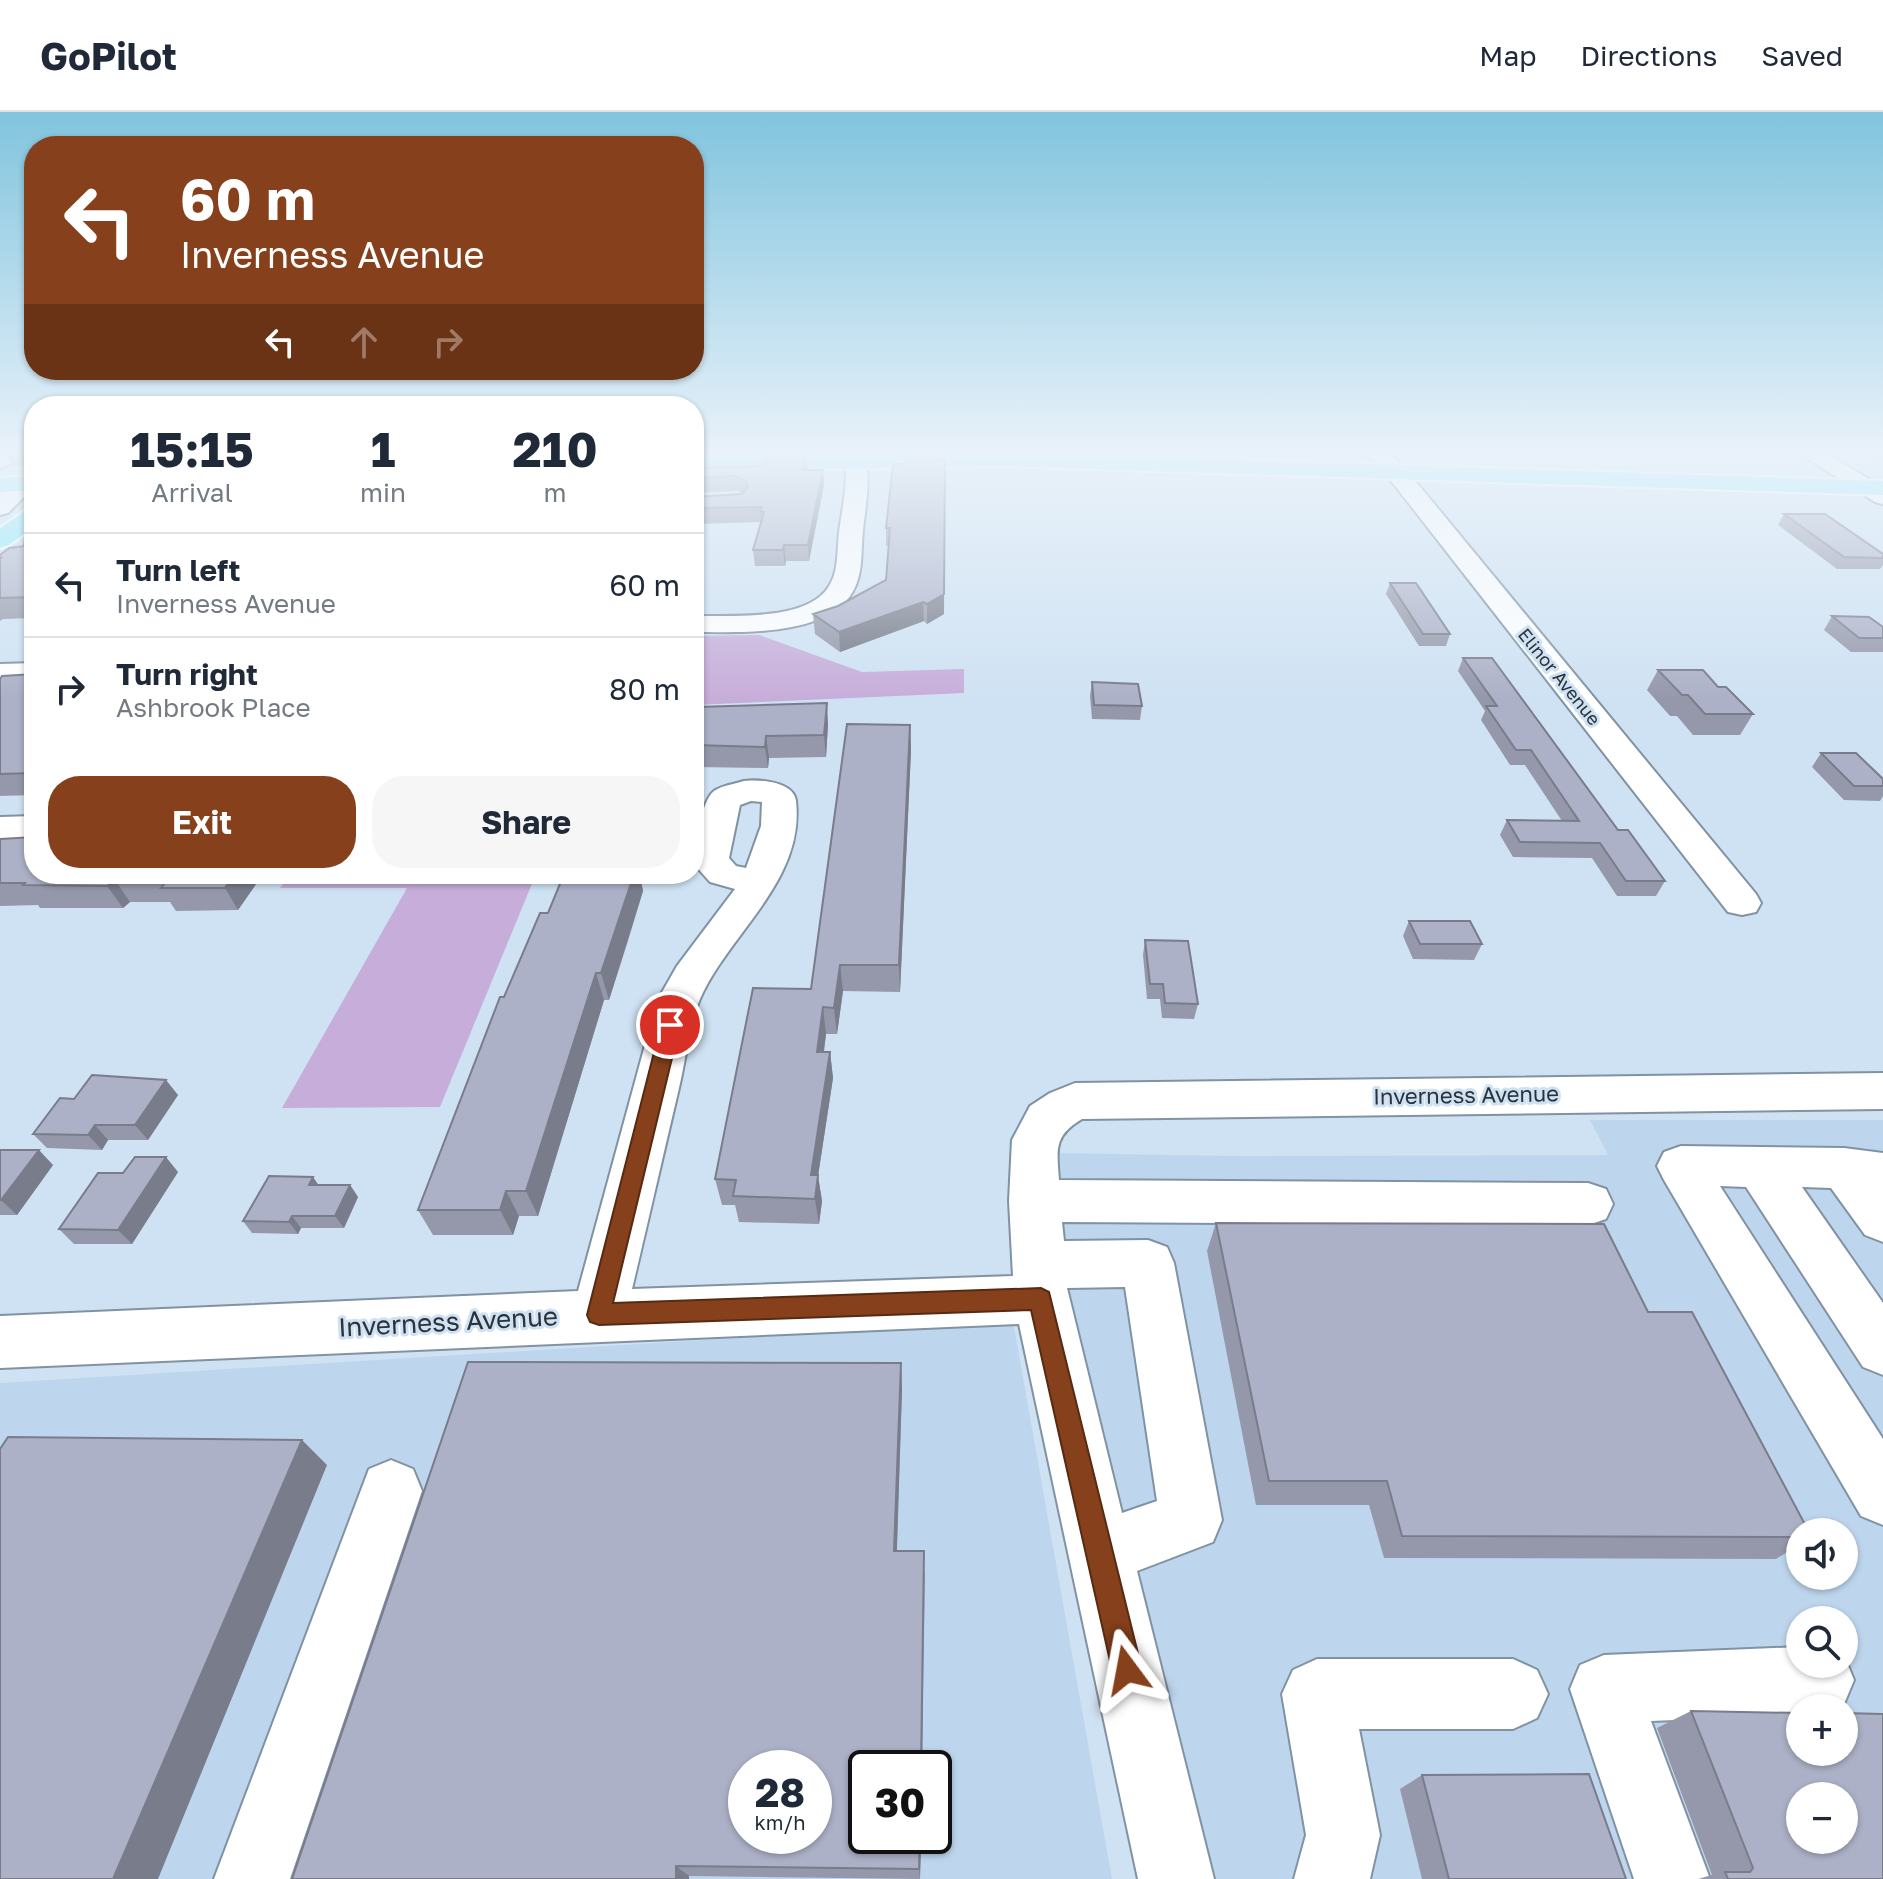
<!DOCTYPE html>
<html lang="en">
<head>
<meta charset="utf-8">
<style>
  :root { --surface:#fff; --page:#f6f6f7; --text:#1f2937; --muted:#747a83; --line:#e0e1e3; --accent:#86401b }
  body { margin:0; font-family:"Golos Text",sans-serif; background:var(--page); color:var(--text); height:100vh; display:flex; flex-direction:column; font-size:30px; white-space:nowrap }
  * { box-sizing:border-box; margin:0 }
  p { font-size:26px; color:var(--muted) }
  .icon { flex:none; width:44px; height:44px; fill:none; stroke:currentColor; stroke-width:2; stroke-linecap:round; stroke-linejoin:round }
  .map { position:relative; flex:1; overflow:hidden }
  .side { position:absolute; left:24px; top:284px; width:680px; height:488px; display:flex; flex-direction:column; background:var(--surface); border-radius:32px; box-shadow:0 2px 6px #0004 }
  .side>* { flex:none }
  .banner { position:absolute; left:24px; top:24px; width:680px; height:244px; border-radius:32px; box-shadow:0 2px 6px #0004; background:#86401b; color:#fff; overflow:hidden }
  .controls { position:absolute; left:1786px; top:1406px; display:grid; gap:16px }
  .controls a { display:grid; place-items:center; width:72px; height:72px; border-radius:50%; background:var(--surface); box-shadow:0 2px 6px #0004; font-size:40px }
  .speed { position:absolute; left:728px; top:1638px; display:flex; gap:16px; font-size:40px; font-weight:700; text-align:center }
  .speed>* { display:grid; place-content:center; width:104px; height:104px; border-radius:50%; background:var(--surface); box-shadow:0 2px 6px #0004; line-height:1 }
  .speed small { font-size:20px; font-weight:400 }
  .speed .limit { border:4px solid #111; border-radius:12px; background:#fff; color:#111 }
  .pin { position:absolute; display:grid; place-items:center; width:68px; height:68px; color:#fff; margin:-34px; border:4px solid #fff; border-radius:50%; box-shadow:0 2px 8px #0007 }
  .me { position:absolute; width:88px; margin:-44px; rotate:347deg; stroke-linejoin:round; filter:drop-shadow(0 0 6px #0008) }
  .turn { display:flex; align-items:center; gap:28px; height:168px; padding:0 24px; font-size:36px }
  .turn .icon { width:104px; height:104px; stroke-width:2.5 }
  .turn b { display:block; font-size:56px; line-height:68px }
  .lanes { display:flex; align-items:center; height:76px; padding:0 24px; background:#0003; justify-content:center; gap:40px; direction:ltr }
  .lanes .off { opacity:.35 }
  .eta { display:flex; justify-content:space-evenly; align-items:center; height:136px; text-align:center }
  .eta b { font-size:48px; font-weight:700; line-height:56px }
  .cta { display:flex; gap:16px; margin-top:auto; padding:16px 24px }
  .cta a { flex:1; height:92px; border-radius:32px; background:var(--accent); color:#fff; font-size:32px; font-weight:700; line-height:92px; text-align:center }
  .cta a+a { background:var(--page); color:var(--text) }
  ul { padding:0; list-style:none }
  li { display:flex; align-items:center; gap:24px; height:104px; padding:0 24px; border-top:2px solid var(--line) }
  li div { flex:1 }
  li b { display:block; font-size:30px }
  li em { font-style:normal }
  header { display:flex; align-items:center; gap:48px; box-sizing:border-box; height:112px; padding:0 40px; background:var(--surface); border-bottom:2px solid var(--line) }
  header strong { font-size:38px }
  nav { display:flex; gap:44px; margin-inline-start:auto; font-size:28px }
  .map>svg:first-child { display:block }
  .built { fill:#bed6ed; fill-rule:evenodd }
  .green { fill:#c7aeda }
  .lines { fill:none; stroke-linecap:round; stroke-linejoin:round }
  .minor-casing { stroke:#8192a2; stroke-width:4 }
  .major-casing { stroke:#fff; stroke-width:4 }
  .minor { fill:#fff; fill-rule:evenodd }
  .major { fill:#88eafd; fill-rule:evenodd }
  .wall { fill:#9598ab }
  .shaded-wall { fill:#797c8b }
  .building { fill:#adb1c7; stroke:#797c8b; stroke-width:2; fill-rule:evenodd }
  .route { fill:#86401b; stroke:#572a12; stroke-width:2 }
  .labels { text-anchor:middle; stroke-width:6; stroke-linejoin:round; paint-order:stroke }
  .far-street-label { font-size:18px; fill:#2b3239; stroke:#cfe2f3 }
  .street-label { font-size:22px; fill:#2b3239; stroke:#cfe2f3 }
  .near-street-label { font-size:26px; fill:#2b3239; stroke:#cfe2f3 }
</style>
</head>
<body>
<header>
<strong>GoPilot</strong>
<nav><a>Map</a><a>Directions</a><a>Saved</a></nav>
</header>
<div class="map">
<svg width="1883" height="1767" viewBox="0 0 1883 1767">
  <rect width="100%" height="100%" fill="#cfe2f3"/>
  <path class="built" d="M1590 1008H1883V1767H1210L1071 1237 1051 1041 1237 1044 1608 1043ZM1800 1420H1844V1464H1800ZM1800 1508H1844V1552H1800ZM1800 1596H1844V1640H1800ZM1800 1684H1844V1728H1800Z
    M1013 1209 1112 1767H0V1271ZM746 1656H814V1724H746ZM866 1656H934V1724H866Z"/>
  <path class="green" d="M759 523 862 560 964 557V581L694 593V524Z
    M290 762H536L440 995 282 996 407 776H280Z"/>
  <g class="lines">
    <defs>
      <path id="minor" d="M6 339H34V346H25L0 356V342Z
        M844 339H864C871 366 866 391 863 418 861 437 863 456 856 473 835 526 740 520 694 520V504C730 503 808 510 829 474 839 459 837 437 839 420 843 392 849 367 844 339Z
        M1365 339H1387L1412 365 1756 782 1761 791 1756 800 1742 803 1728 800 1396 375Z
        M1796 339H1821L1883 375V392L1875 390Z
        M25 365 33 367 34 375 8 401 0 403V383L17 367Z
        M34 551V569L0 570V552Z
        M744 669C760 667 794 670 796 689 805 769 729 821 700 887 689 913 686 947 679 976 663 1043 648 1110 632 1177L1013 1164 1009 1089 1012 1028 1030 994 1050 981 1075 971 1883 961V997L1082 1007C1053 1024 1057 1038 1059 1068L1588 1071 1606 1077 1613 1092 1606 1107 1588 1113 1062 1110 1064 1129 1148 1128 1167 1135 1174 1151 1222 1408 1213 1430 1137 1459 1214 1767H1138L1019 1212 0 1256V1204L578 1179 657 889 677 854 735 777 710 770 694 752C694 736 701 689 714 679 723 673 735 672 744 669ZM751 689 762 690 761 714 746 756 736 754 729 746 740 693ZM1125 1175 1157 1389 1122 1401 1067 1176Z
        M34 704V726L0 727V705Z
        M1681 1034 1844 1036 1883 1041V1130L1865 1123 1831 1076 1802 1075 1883 1191V1263L1863 1255 1746 1075 1720 1074 1883 1327V1413L1861 1404 1664 1068 1657 1054 1664 1040Z
        M391 1348 413 1357 422 1379 290 1767H214L369 1357Z
        M1800 1535V1552H1844V1544L1854 1568 1844 1592 1835 1596H1800V1603L1651 1609 1710 1767H1634L1570 1577 1580 1553 1604 1543Z
        M1317 1547H1513L1537 1558 1548 1582 1537 1606 1513 1617H1359L1380 1723 1370 1767H1294L1306 1723 1282 1582 1293 1558Z"/>
      <path id="major" d="M1000 340 1883 369V383L1000 354 694 359V345Z
        M34 364V378L0 380V366Z
        M34 397V415L9 433 0 436V416L25 399Z"/>
    </defs>
    <use href="#minor" class="minor-casing"/>
    <use href="#major" class="major-casing"/>
    <use href="#minor" class="minor"/>
    <use href="#major" class="major"/>
  </g>
  <path class="wall" d="M4 339H34V353L13 354Z
    M776 339H815L776 341Z
    M1865 339H1883V346L1875 345Z
    M906 352 944 502 927 512 924 509 840 540 815 522 813 502 838 494 886 468 889 434H886V416Z
    M694 356 823 358 824 373 809 449H786L785 454H755L753 438 761 410 694 412V385L743 381 737 379 694 381Z
    M1784 402 1883 442V453L1880 457H1837L1778 413Z
    M34 416V506L3 507 0 509V443L24 434 28 423 27 421Z
    M1390 471 1450 522 1446 534H1419L1386 482Z
    M1832 504 1883 515V540H1851L1824 518Z
    M1463 546 1665 769 1656 784H1617L1592 746 1513 745 1500 723 1507 708 1562 709 1525 653H1510L1481 608 1485 599 1458 559Z
    M1658 558 1753 602 1740 623H1693L1677 604H1670L1647 578Z
    M34 562V683L0 684V567Z
    M1092 570 1142 594 1140 608 1092 607 1090 584Z
    M694 610 828 612 826 645 769 646 768 656 694 655Z
    M910 613 911 638 900 880 843 879 837 922H826L824 940H830L833 966 818 1064 822 1089 819 1112 739 1110 735 1093H722L715 1067 811 877Z
    M1821 641 1883 667V684L1880 689 1844 688 1812 655Z
    M0 727 34 762H260L261 765 238 798 176 799 170 790H130L123 796H40L38 793 0 794Z
    M641 769 643 779 627 832 609 888H604L538 1104H519L513 1123H433L418 1098 504 885 548 801Z
    M1409 809 1482 832 1474 848 1413 847 1403 824Z
    M1145 828 1198 892 1194 907 1162 906 1160 887H1147L1143 843Z
    M178 983 148 1028H108L102 1038 47 1036 33 1022 74 987Z
    M0 1038 53 1053 17 1103H0Z
    M178 1060 132 1132H74L59 1117Z
    M319 1073H350L358 1085 344 1116H301L298 1122 252 1121 243 1109Z
    M1216 1111 1648 1200 1800 1420V1432L1776 1447 1384 1446 1369 1393H1256L1207 1139Z
    M901 1251 902 1277 897 1439 925 1461 922 1656H866V1724H921L920 1767 689 1764 292 1767Z
    M1691 1599 1883 1767H1698L1712 1763 1657 1616Z
    M1422 1663 1626 1767H1422L1400 1677Z"/>
  <path class="shaded-wall" d="M806 346 808 360 802 358Z
    M945 348 944 502 927 512V492Z
    M823 358 824 373 809 449 808 433Z
    M784 433 786 449 785 454 783 438Z
    M923 490 924 509 840 540 839 520Z
    M827 591 828 612 826 645 824 623Z
    M910 613 911 638 900 880 899 853Z
    M766 624 769 646 768 656 765 635Z
    M234 762H260L261 765 238 798 225 776Z
    M633 762H643L641 769 643 779 609 888 601 861Z
    M115 768 130 790 123 796 107 774Z
    M840 853 843 879 837 922 834 896Z
    M596 861 604 888 538 1104 526 1079Z
    M823 895 826 922 820 966 817 940Z
    M830 940 833 966 818 1064 822 1089 819 1112 811 1063Z
    M166 968 178 983 148 1028 135 1013Z
    M95 1013 108 1028 102 1038 88 1023Z
    M39 1038 53 1053 17 1103 1 1088Z
    M166 1045 178 1060 132 1132 118 1118Z
    M313 1065 322 1078 309 1073Z
    M350 1073 358 1085 344 1116 335 1104Z
    M506 1079 519 1104 513 1123 500 1098Z
    M292 1104 301 1116 298 1122 289 1110Z
    M901 1251 902 1277 896 1461 894 1439Z
    M302 1328 327 1353 158 1767H113Z
    M924 1439 922 1656H921Z
    M920 1724H921L920 1767 919 1757Z
    M676 1754 689 1764V1767H676Z"/>
  <path class="building" d="M907 341H938V348H945L944 482 927 492 923 490 839 520 813 502 838 494 886 468 890 416H886L893 352H906Z
    M766 346H806L802 358H823L808 433H784L783 438H753L764 400H760L762 395 694 396V385L742 382 748 375 745 368 735 364 694 366V356L763 354Z
    M1784 402H1825L1883 442V446L1844 445Z
    M34 416V483L31 485 0 486V447L1 446H0V443L9 436 24 434 25 425 30 421H27Z
    M1390 471H1416L1450 522H1423Z
    M1832 504 1869 505 1883 515V526H1859Z
    M1463 546H1492L1618 718H1628L1665 769H1626L1600 731 1520 730 1507 708 1579 709 1531 638H1516L1486 594H1497Z
    M1658 558H1703L1718 575H1726L1753 602H1705L1688 583H1682Z
    M34 562V661L0 662V567L2 564Z
    M1092 570 1138 572 1142 594 1094 593Z
    M827 591 824 623 766 624 765 635 694 633V610L697 595Z
    M847 612 910 613 899 853H840L834 896 823 895 817 940H830L811 1063H818L815 1087 733 1084 736 1068 715 1067 753 876 811 877Z
    M1821 641H1856L1883 667V674H1854Z
    M34 725V762H234L225 776H161L168 767 115 768 107 774 23 773 25 771H0V727Z
    M564 762H634L601 861H596L526 1079H506L500 1098H418L500 885H504L540 801H548Z
    M1409 809H1470L1482 832H1420Z
    M1145 828 1188 829 1198 892 1165 891 1163 872H1150Z
    M92 963 166 968 135 1013H95L88 1023 33 1022 60 986 74 987Z
    M0 1038H39L1 1088H0Z
    M135 1045H166L118 1118 59 1117 98 1061H123Z
    M269 1064 313 1065 309 1073H350L335 1104H292L289 1110 243 1109Z
    M1216 1111 1604 1112 1648 1200H1692L1809 1420H1800V1425L1402 1424 1387 1369H1269Z
    M468 1250 901 1251 894 1439H924L921 1656H866V1724H920L919 1757 676 1754V1767H292ZM746 1656H814V1724H746Z
    M8 1325 302 1328 113 1767H0V1337Z
    M1691 1599 1800 1601V1640H1844V1601L1883 1602V1767H1728L1725 1760H1750L1753 1756ZM1800 1684H1844V1728H1800Z
    M1589 1662 1626 1767H1449L1422 1663Z"/>
  <linearGradient id="sky" x2="0" y2="1"><stop stop-color="#81c4de"/><stop offset="0.58" stop-color="#e9f2fa"/><stop offset="1" stop-color="#e9f2fa" stop-opacity="0"/></linearGradient>
  <rect width="1883" height="587" fill="url(#sky)"/>
  <path class="route" d="M670 906 680 913 613 1191 1041 1176 1049 1180 1142 1558 1137 1568 1127 1572 1117 1568 1112 1558 1031 1198 599 1213 590 1210 587 1203 661 913Z"/>
  <g class="labels">
    <g class="far-street-label">
      <text transform="translate(1559 565) rotate(51)" y="6">Elinor Avenue</text>
    </g>
    <g class="street-label">
      <text transform="translate(1466 983) rotate(-1)" y="8">Inverness Avenue</text>
    </g>
    <g class="near-street-label">
      <text transform="translate(448 1210) rotate(-3)" y="9">Inverness Avenue</text>
    </g>
  </g>
</svg>
<div class="controls">
<a><svg class="icon" aria-label="sound" viewBox="0 0 24 24"><path d="M4 9h4l5-4v14l-5-4H4zM17 9q2 3 0 6"/></svg></a>
<a><svg class="icon" aria-label="search" viewBox="0 0 24 24"><circle cx="10" cy="10" r="6"/><path d="M15 15l6 6"/></svg></a>
<a>+</a>
<a>−</a>
</div>
<div class="speed"><div>28<small>km/h</small></div><div class="limit">30</div></div>
<div class="pin" style="left:670px;top:913px;background:#d93025"><svg class="icon" aria-label="arrive" viewBox="0 0 24 24"><path d="M6 21V4h12l-3 4 3 4H6"/></svg></div>
<svg class="me" style="left:1127px;top:1558px" viewBox="-20 -20 40 40"><path d="M0-17L14 15 0 8-14 15z" fill="#86401b" stroke="#fff" stroke-width="4"/></svg>
<div class="banner">
<div class="turn"><svg class="icon" aria-label="left" viewBox="0 0 24 24"><path d="M17 20v-9H6M10 6l-5 5 5 5"/></svg><div><b>60 m</b>Inverness Avenue</div></div>
<div class="lanes"><svg class="icon" aria-label="left" viewBox="0 0 24 24"><path d="M17 20v-9H6M10 6l-5 5 5 5"/></svg><svg class="icon off" aria-label="ahead" viewBox="0 0 24 24"><path d="M12 20V5M6 11l6-6 6 6"/></svg><svg class="icon off" aria-label="right" viewBox="0 0 24 24"><path d="M7 20v-9h11M14 6l5 5-5 5"/></svg></div>
</div>
<section class="side">
<div class="eta">
<div><b>15:15</b><p>Arrival</p></div>
<div><b>1</b><p>min</p></div>
<div><b>210</b><p>m</p></div>
</div>
<ul>
<li><svg class="icon" aria-label="left" viewBox="0 0 24 24"><path d="M17 20v-9H6M10 6l-5 5 5 5"/></svg><div><b>Turn left</b><p>Inverness Avenue</p></div><em>60 m</em></li>
<li><svg class="icon" aria-label="right" viewBox="0 0 24 24"><path d="M7 20v-9h11M14 6l5 5-5 5"/></svg><div><b>Turn right</b><p>Ashbrook Place</p></div><em>80 m</em></li>
</ul>
<div class="cta"><a>Exit</a><a>Share</a></div>
</section>
</div>
</body>
</html>
